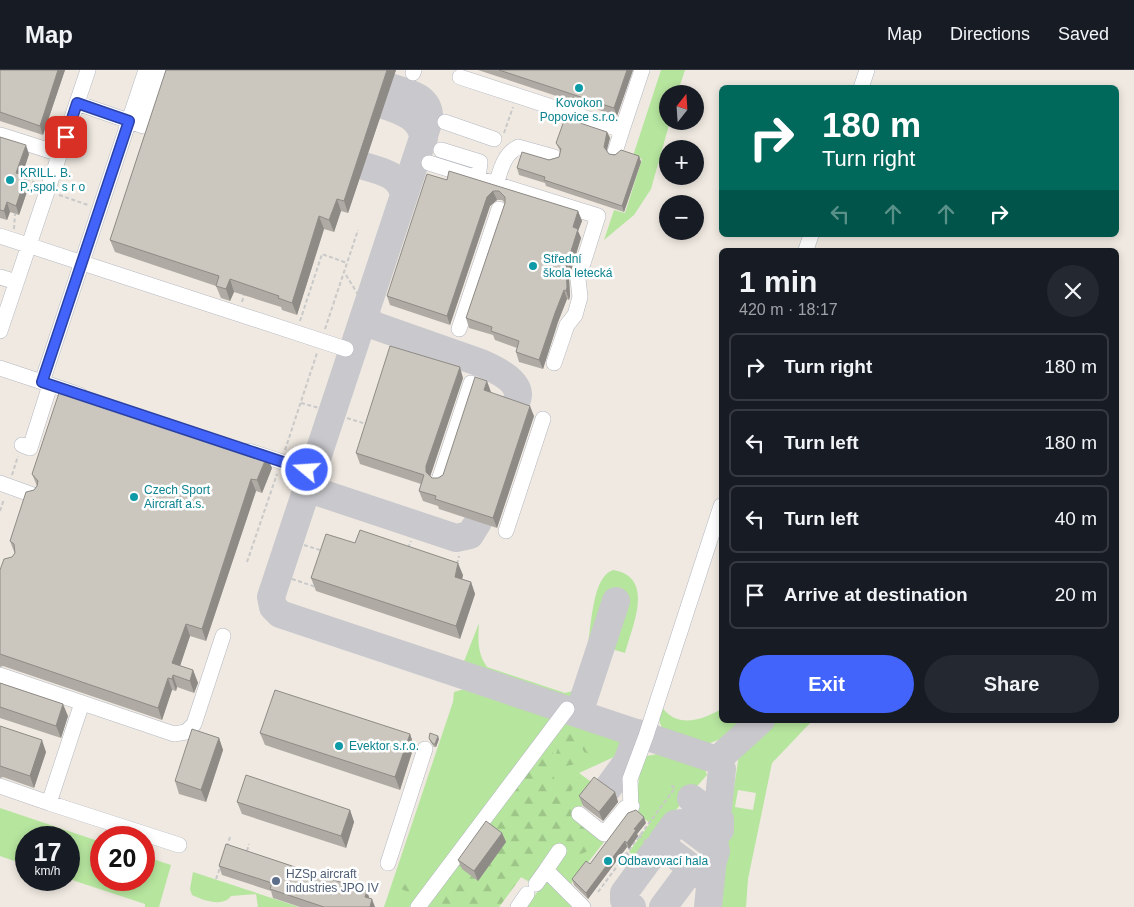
<!DOCTYPE html>
<html lang="en">
<head>
<meta charset="utf-8">
<style>
  :root { --surface:#171b24; --page:#242831; --text:#f1f3f6; --muted:#9ea1a6; --line:#363941; --accent:#4264fb }
  body { margin:0; font-family:Helvetica,sans-serif; background:var(--page); color:var(--text); height:100vh; display:flex; flex-direction:column; font-size:19px; white-space:nowrap }
  * { box-sizing:border-box; margin:0 }
  p { font-size:16px; color:var(--muted) }
  .icon { flex:none; width:28px; height:28px; fill:none; stroke:currentColor; stroke-width:2; stroke-linecap:round; stroke-linejoin:round }
  .map { position:relative; flex:1; overflow:hidden }
  .panel { position:absolute; left:719px; top:178px; width:400px; height:475px; display:flex; flex-direction:column; background:var(--surface); border-radius:8px; box-shadow:0 2px 8px #0003 }
  .panel>* { flex:none }
  .guide { position:absolute; left:719px; top:15px; width:400px; height:152px; border-radius:8px; box-shadow:0 2px 8px #0003; background:#00695c; color:#fff; overflow:hidden }
  .needle { width:32px; rotate:17deg }
  .controls { position:absolute; left:659px; top:15px; display:grid; gap:10px }
  .controls a { display:grid; place-items:center; width:45px; height:45px; border-radius:50%; background:var(--surface); box-shadow:0 2px 8px #0003; font-size:25px }
  .speed { position:absolute; left:15px; top:756px; display:flex; gap:10px; font-size:25px; font-weight:700; text-align:center }
  .speed>* { display:grid; place-content:center; width:65px; height:65px; border-radius:50%; background:var(--surface); box-shadow:0 2px 8px #0003; line-height:1 }
  .speed small { font-size:12px; font-weight:400 }
  .speed .limit { border:8px solid #d22; background:#fff; color:#111 }
  .pin { position:absolute; display:grid; place-items:center; width:42px; height:42px; color:#fff; margin:-21px; border-radius:10px; box-shadow:0 2px 8px #0006 }
  .me { position:absolute; width:55px; margin:-28px; rotate:288deg; stroke-linejoin:round; filter:drop-shadow(0 0 4px #0008) }
  .turn { display:flex; align-items:center; gap:18px; height:105px; padding:0 20px; font-size:22px }
  .turn .icon { width:65px; height:65px; stroke-width:2.5 }
  .turn b { display:block; font-size:35px; line-height:42px }
  .lanes { display:flex; align-items:center; height:48px; padding:0 20px; background:#0003; justify-content:center; gap:25px; direction:ltr }
  .lanes .off { opacity:.35 }
  .round { display:grid; place-items:center; flex:none; width:52px; height:52px; border-radius:26px; background:var(--page) }
  .summary { display:flex; align-items:center; justify-content:space-between; height:85px; padding:0 20px }
  h1 { font-size:30px; font-weight:700; line-height:38px }
  .cta { display:flex; gap:10px; margin-top:auto; padding:10px 20px }
  .cta a { flex:1; height:58px; border-radius:30px; background:var(--accent); color:#fff; font-size:20px; font-weight:700; line-height:58px; text-align:center }
  .cta a+a { background:var(--page); color:var(--text) }
  ul { padding:0; list-style:none }
  li { display:flex; align-items:center; gap:15px; height:68px; margin:0 10px 8px; padding:0 10px; border:2px solid var(--line); border-radius:8px }
  li div { flex:1 }
  li b { display:block; font-size:19px }
  li em { font-style:normal }
  header { display:flex; align-items:center; gap:30px; box-sizing:border-box; height:70px; padding:0 25px; background:var(--surface); border-bottom:1px solid var(--line) }
  header strong { font-size:24px }
  nav { display:flex; gap:28px; margin-inline-start:auto; font-size:18px }
  .map>svg:first-child { display:block }
  .grass { fill:#b6e59e; fill-rule:evenodd }
  .forest { fill:url(#forest-firs) }
  .lines { fill:none; stroke-linecap:round; stroke-linejoin:round }
  .taxiway { stroke:#c9c8cc; stroke-width:28 }
  .minor-casing { stroke:#b4b7c1; stroke-width:16 }
  .path { stroke:#c9c9c9; stroke-width:2; stroke-dasharray:4 2.5; stroke-linecap:butt }
  .minor { stroke:#fff; stroke-width:15 }
  .wall { fill:#afaba4 }
  .shaded-wall { fill:#8e8b86 }
  .building { fill:#cbc7bf; stroke:#8e8b86 }
  .route-casing { stroke:#2b41a3; stroke-width:12 }
  .route { stroke:#4264fb; stroke-width:9 }
  .culture-dot { fill:#0f9aa8; stroke:#fff; stroke-width:2 }
  .service-dot { fill:#5c6f8a; stroke:#fff; stroke-width:2 }
  .labels { text-anchor:middle; stroke-width:5; stroke-linejoin:round; paint-order:stroke }
  .culture-label { font-size:12px; fill:#0d838f; stroke:#fff; text-anchor:start }
  .service-label { font-size:12px; fill:#4e5e75; stroke:#fff; text-anchor:start }
</style>
</head>
<body>
<header>
<strong>Map</strong>
<nav><a>Map</a><a>Directions</a><a>Saved</a></nav>
</header>
<div class="map">
<svg width="1134" height="837" viewBox="0 0 1134 837">
  <defs>
    <pattern id="forest-firs" width="22" height="20" patternUnits="userSpaceOnUse" patternTransform="scale(1.25)"><rect width="22" height="20" fill="#b6e59e"/><path d="M5 1l3.5 6h-7zM16 11l3.5 6h-7z" fill="#9dc588"/></pattern>
  </defs>
  <rect width="100%" height="100%" fill="#efe9e1"/>
  <path class="grass" d="M661 0H685L677 24H668L669 55 651 119 634 145 604 170 614 140 625 143 642 89 633 86Z
    M613 500C656 507 632 556 625 583L605 577 622 532 611 529 583 613 574 626H566L463 594 479 553C478 569 477 583 487 597L565 623 573 621C596 599 583 510 613 500Z
    M468 618 555 647 412 837H384L453 632 454 622Z
    M662 637C677 659 703 650 721 639V650H753L741 662 707 674 662 659 657 643Z
    M563 650 616 667 622 673 621 681 616 686 579 703 597 716 573 747 604 772 568 818 557 809 531 813 521 807 499 837H424Z
    M769 650H813L772 693 748 809 746 837H716L720 799 725 776 739 685 748 670ZM738 720 756 723 753 740 735 737Z
    M663 683 700 695 705 699 707 705 635 786 629 782 650 753 635 742 640 700 647 686Z
    M0 738 101 772V810H144V786L171 795 159 837H145V834L69 809V768H26V795L0 786Z
    M193 802 299 837H258L256 824 231 826C224 837 204 831 192 825L190 819Z
    M548 811 578 837H526L544 813Z"/>
  <path class="forest" d="M566 663H580L589 672 594 680 590 684 584 682 580 673 572 674C572 681 583 685 577 694L565 696 555 689 560 669Z
    M550 670 553 684 549 694 555 711 561 712 567 708 569 701 579 699 580 708 569 724 571 732 578 740 569 750C585 753 590 764 594 779L578 785 551 766 499 837H424Z
    M402 808 410 816 412 831 406 821 397 817 398 813Z"/>
  <g class="lines">
    <path class="taxiway" d="M390 17C408 23 431 26 429 50L271 527 273 537 280 544 717 690 761 650
      M384 35C403 42 419 46 424 68
      M364 96C382 102 400 104 404 125
      M366 240 368 250 373 255 481 293C492 298 517 309 518 324 518 329 515 335 514 340
      M311 408 314 417 321 423 456 468 470 465 478 452
      M579 643 616 531
      M605 722 627 692 638 663
      M691 728 720 750V760
      M710 814 708 810 663 776V770L675 754 683 753 715 777 716 781 712 795
      M632 837 624 830V823L657 778H664
      M663 837 689 802 696 801
      M708 837 722 699 717 690"/>
    <defs>
      <path id="minor" d="M413 3 414 0
        M460 7 622 60 642 0
        M861 18 867 0
        M77 33 143 56 161 0
        M445 52 494 69
        M0 65 60 84
        M441 80 480 92 478 109
        M615 82 622 60
        M429 93 598 146 578 209 580 227 575 245 567 255 554 293
        M496 114C501 100 503 85 518 77L554 87
        M0 166 346 279
        M806 180 811 165
        M0 207 16 212
        M459 259 499 139
        M0 261 88 0
        M0 298 42 312
        M80 325 42 312 146 0
        M22 375 30 378 50 315
        M249 381 307 400
        M439 410 471 313
        M0 413 33 425
        M506 461 543 349
        M0 605 174 664 186 662 194 654 223 566
        M82 633 49 733 179 775
        M0 716 49 733
        M631 740 630 709 646 666 721 436
        M579 744 604 764 625 738 632 736
        M559 781 546 800 583 837
        M388 793 425 679
        M536 814 546 800
        M418 837 567 639
        M518 837 527 824"/>
    </defs>
    <use href="#minor" class="minor-casing"/>
    <path class="path" d="M504 63 513 37
      M26 109 38 114
      M59 125 88 135
      M14 159 15 144
      M346 205 362 231
      M242 232 244 225
      M300 251 322 184 347 193
      M325 259 358 160
      M301 333 326 340
      M347 348 366 354
      M285 380 317 283
      M12 405 18 386
      M0 441 4 429
      M304 475 323 481
      M408 478 411 471
      M247 492 277 404
      M457 494 459 486
      M292 509 316 517
      M639 765 647 773
      M227 777 230 767
      M247 781 249 774
      M626 783 633 788
      M216 809 220 798
      M598 822 675 718 671 715"/>
    <use href="#minor" class="minor"/>
  </g>
  <path class="wall" d="M0 0H65L43 65 0 51Z
    M166 0H396L348 143 341 141 334 162 324 159 297 245 282 240 281 237 234 222 230 231 221 228 216 216 115 182 110 170Z
    M478 0H633L617 46Z
    M607 62 610 68 606 81 609 84 639 86 641 92 624 142 546 116 545 113 519 105 517 98 559 87 560 81 556 73Z
    M0 67 29 84 22 105 26 106 29 116 19 145 10 142 7 150 0 148Z
    M449 101 578 141 582 151 578 161 581 168 569 207 570 226 569 230 567 229 558 252 543 299 519 292 516 282 517 278 495 270 493 265 469 258 466 248 505 133 502 130H497L490 136 450 255 390 235 387 226 447 110Z
    M463 308 430 406 432 408H438L443 405 491 322V323L534 346 497 458 439 439 438 436 423 431 419 421 421 414 360 394 356 383Z
    M272 398 262 423 256 421 206 571 190 566 180 596 193 600 198 613 194 623 177 617 176 621 172 620 162 650 3 596 0 597V500L15 484 10 471 34 420 37 416 32 404Z
    M355 473 463 505 462 509 471 512 475 524 460 569 316 521 311 508Z
    M0 613 68 646 61 668 0 648Z
    M0 656 46 682 34 718 3 707 0 708Z
    M260 663 410 664 414 676 400 720 265 675Z
    M219 668 223 680 206 732 179 724 175 711Z
    M429 668 439 669 436 677H434L430 671Z
    M615 722 618 732 603 751 583 736 579 726Z
    M237 732 350 740 354 752 346 778 242 744Z
    M646 753 637 764 638 766 629 779 627 777 588 829 574 815 572 809 590 794Z
    M502 763 506 772 478 811 462 799 458 790Z
    M219 796 367 821 369 828 375 837H300L273 828 271 821 222 805Z"/>
  <path class="shaded-wall" d="M58 0H65L43 65 40 56Z
    M387 0H396L348 143 344 131Z
    M627 0H633L617 46 614 38Z
    M607 62 610 68 606 84 604 77Z
    M26 75 29 84 20 112 16 103Z
    M639 86 641 92 624 142 622 136Z
    M26 106 29 116 19 145 16 136Z
    M493 121 497 130 490 136 450 255 447 246 487 127Z
    M337 129 341 141 334 162 329 150Z
    M7 132 10 142 7 150 4 141Z
    M578 141 582 151 578 161 581 168 569 207 570 226 569 230 566 221V197L573 157Z
    M319 146 324 159 297 245 292 233Z
    M230 209 234 222 230 231 226 219Z
    M564 220 567 229 558 252 543 299 539 290 555 243Z
    M460 297 463 308 430 407 426 402V396Z
    M487 311 491 322 488 331 484 320Z
    M530 336 534 346 497 458 493 448Z
    M267 386 272 398 262 423 257 410Z
    M251 409 256 421 206 571 202 559Z
    M458 493 463 505 460 519 455 507Z
    M471 512 475 524 460 569 456 556Z
    M186 554 190 566 177 605 172 593Z
    M193 600 198 613 194 623 190 611Z
    M173 605 177 617 176 621 172 609Z
    M168 608 172 620 162 650 158 638Z
    M63 634 68 646 61 668 56 656Z
    M410 664 414 676 400 720 395 707Z
    M438 666 439 669 436 677 435 674Z
    M219 668 223 680 206 732 201 720Z
    M42 670 46 682 34 718 30 706Z
    M615 722 618 732 603 751 599 742Z
    M350 740 354 752 346 778 341 766Z
    M644 747 646 753 637 764 638 766 629 779 627 773 634 759Z
    M502 763 506 772 478 811 474 801Z
    M625 771 627 777 588 829 586 823Z
    M367 821 370 830 365 827Z
    M372 829 375 837H370Z"/>
  <path class="building" d="M0 0H58L40 56 0 42Z
    M166 0H387L344 131 337 129 329 150 319 146 292 233 278 228 279 226 230 209 226 219 216 216 219 206 110 170Z
    M499 0H627L614 38Z
    M565 48 607 62 604 77 609 84 615 85 621 80 639 86 622 136 544 110 545 107 517 98 522 82 549 90 559 87 561 79 556 73Z
    M0 67 26 75 16 103 26 106 16 136 7 132 4 141 0 140Z
    M449 101 578 141 573 157 578 159 566 197 567 217 566 221 564 220 555 243 539 290 516 282 519 271 491 261 492 257 466 248 505 133V127L499 121H493L487 127 447 246 387 226 427 104 447 110Z
    M390 276 460 297 426 396V402L432 408H438L443 405 475 307 487 311 484 320 530 336 493 448 435 429 436 426 419 421 424 405 356 383Z
    M61 317 267 386 257 410 251 409 202 559 186 554 172 593 193 600 190 611 173 605 172 609 168 608 158 638 0 584V500L4 489 12 487 15 483 14 474 10 471 26 422 34 420 37 416 38 411 32 404Z
    M360 460 458 493 455 507 471 512 456 556 311 508 326 464 355 473Z
    M0 613 63 634 56 656 0 637Z
    M275 620 410 664 395 707 260 663Z
    M0 656 42 670 30 706 0 696Z
    M192 659 219 668 201 720 175 711Z
    M430 663 438 666 435 674H433L429 668Z
    M246 705 350 740 341 766 237 732Z
    M594 707 615 722 599 742 579 726Z
    M636 740 644 747 634 759 636 760 627 773 625 771 586 823 572 809 586 791 590 794 628 743Z
    M486 751 502 763 474 801 458 790Z
    M226 774 367 821 365 827 372 829 370 837H324L270 819 272 813 219 796Z"/>
  <g class="lines">
    <defs>
      <path id="route" d="M66 67 77 33 129 51 42 312 307 400"/>
    </defs>
    <use href="#route" class="route-casing"/>
    <use href="#route" class="route"/>
  </g>
  <g class="culture-dot">
    <circle cx="579" cy="18" r="5"/>
    <circle cx="10" cy="110" r="5"/>
    <circle cx="533" cy="196" r="5"/>
    <circle cx="134" cy="427" r="5"/>
    <circle cx="339" cy="676" r="5"/>
    <circle cx="608" cy="791" r="5"/>
  </g>
  <circle class="service-dot" cx="276" cy="811" r="5"/>
  <g class="labels">
    <g class="culture-label">
      <text x="579" y="37" text-anchor="middle">Kovokon<tspan x="579" dy="14">Popovice s.r.o.</tspan></text>
      <text x="20" y="107">KRILL. B.<tspan x="20" dy="14">P.,spol. s r o</tspan></text>
      <text x="543" y="193">Střední<tspan x="543" dy="14">škola letecká</tspan></text>
      <text x="144" y="424">Czech Sport<tspan x="144" dy="14">Aircraft a.s.</tspan></text>
      <text x="349" y="680">Evektor s.r.o.</text>
      <text x="618" y="795">Odbavovací hala</text>
    </g>
    <g class="service-label">
      <text x="286" y="808">HZSp aircraft<tspan x="286" dy="14">industries JPO IV</tspan></text>
    </g>
  </g>
</svg>
<div class="controls">
<a><svg class="needle" viewBox="-14 -14 28 28"><path d="M0-13l5 13h-10z" fill="#e53935"/><path d="M0 13l5-13h-10z" fill="#9ea1a6"/></svg></a>
<a>+</a>
<a>−</a>
</div>
<div class="speed"><div>17<small>km/h</small></div><div class="limit">20</div></div>
<div class="pin" style="left:66px;top:67px;background:#d93025"><svg class="icon" aria-label="arrive" viewBox="0 0 24 24"><path d="M6 21V4h12l-3 4 3 4H6"/></svg></div>
<svg class="me" style="left:307px;top:400px" viewBox="-20 -20 40 40"><circle r="17" fill="#4264fb" stroke="#fff" stroke-width="3"/><path d="M0-11L8 9 0 5-8 9z" fill="#fff"/></svg>
<div class="guide">
<div class="turn"><svg class="icon" aria-label="right" viewBox="0 0 24 24"><path d="M7 20v-9h11M14 6l5 5-5 5"/></svg><div><b>180 m</b>Turn right</div></div>
<div class="lanes"><svg class="icon off" aria-label="left" viewBox="0 0 24 24"><path d="M17 20v-9H6M10 6l-5 5 5 5"/></svg><svg class="icon off" aria-label="ahead" viewBox="0 0 24 24"><path d="M12 20V5M6 11l6-6 6 6"/></svg><svg class="icon off" aria-label="ahead" viewBox="0 0 24 24"><path d="M12 20V5M6 11l6-6 6 6"/></svg><svg class="icon" aria-label="right" viewBox="0 0 24 24"><path d="M7 20v-9h11M14 6l5 5-5 5"/></svg></div>
</div>
<section class="panel">
<div class="summary"><div><h1>1 min</h1><p>420 m · 18:17</p></div><a class="round"><svg class="icon" aria-label="close" viewBox="0 0 24 24"><path d="M6 6l12 12M18 6L6 18"/></svg></a></div>
<ul>
<li><svg class="icon" aria-label="right" viewBox="0 0 24 24"><path d="M7 20v-9h11M14 6l5 5-5 5"/></svg><div><b>Turn right</b></div><em>180 m</em></li>
<li><svg class="icon" aria-label="left" viewBox="0 0 24 24"><path d="M17 20v-9H6M10 6l-5 5 5 5"/></svg><div><b>Turn left</b></div><em>180 m</em></li>
<li><svg class="icon" aria-label="left" viewBox="0 0 24 24"><path d="M17 20v-9H6M10 6l-5 5 5 5"/></svg><div><b>Turn left</b></div><em>40 m</em></li>
<li><svg class="icon" aria-label="arrive" viewBox="0 0 24 24"><path d="M6 21V4h12l-3 4 3 4H6"/></svg><div><b>Arrive at destination</b></div><em>20 m</em></li>
</ul>
<div class="cta"><a>Exit</a><a>Share</a></div>
</section>
</div>
</body>
</html>
